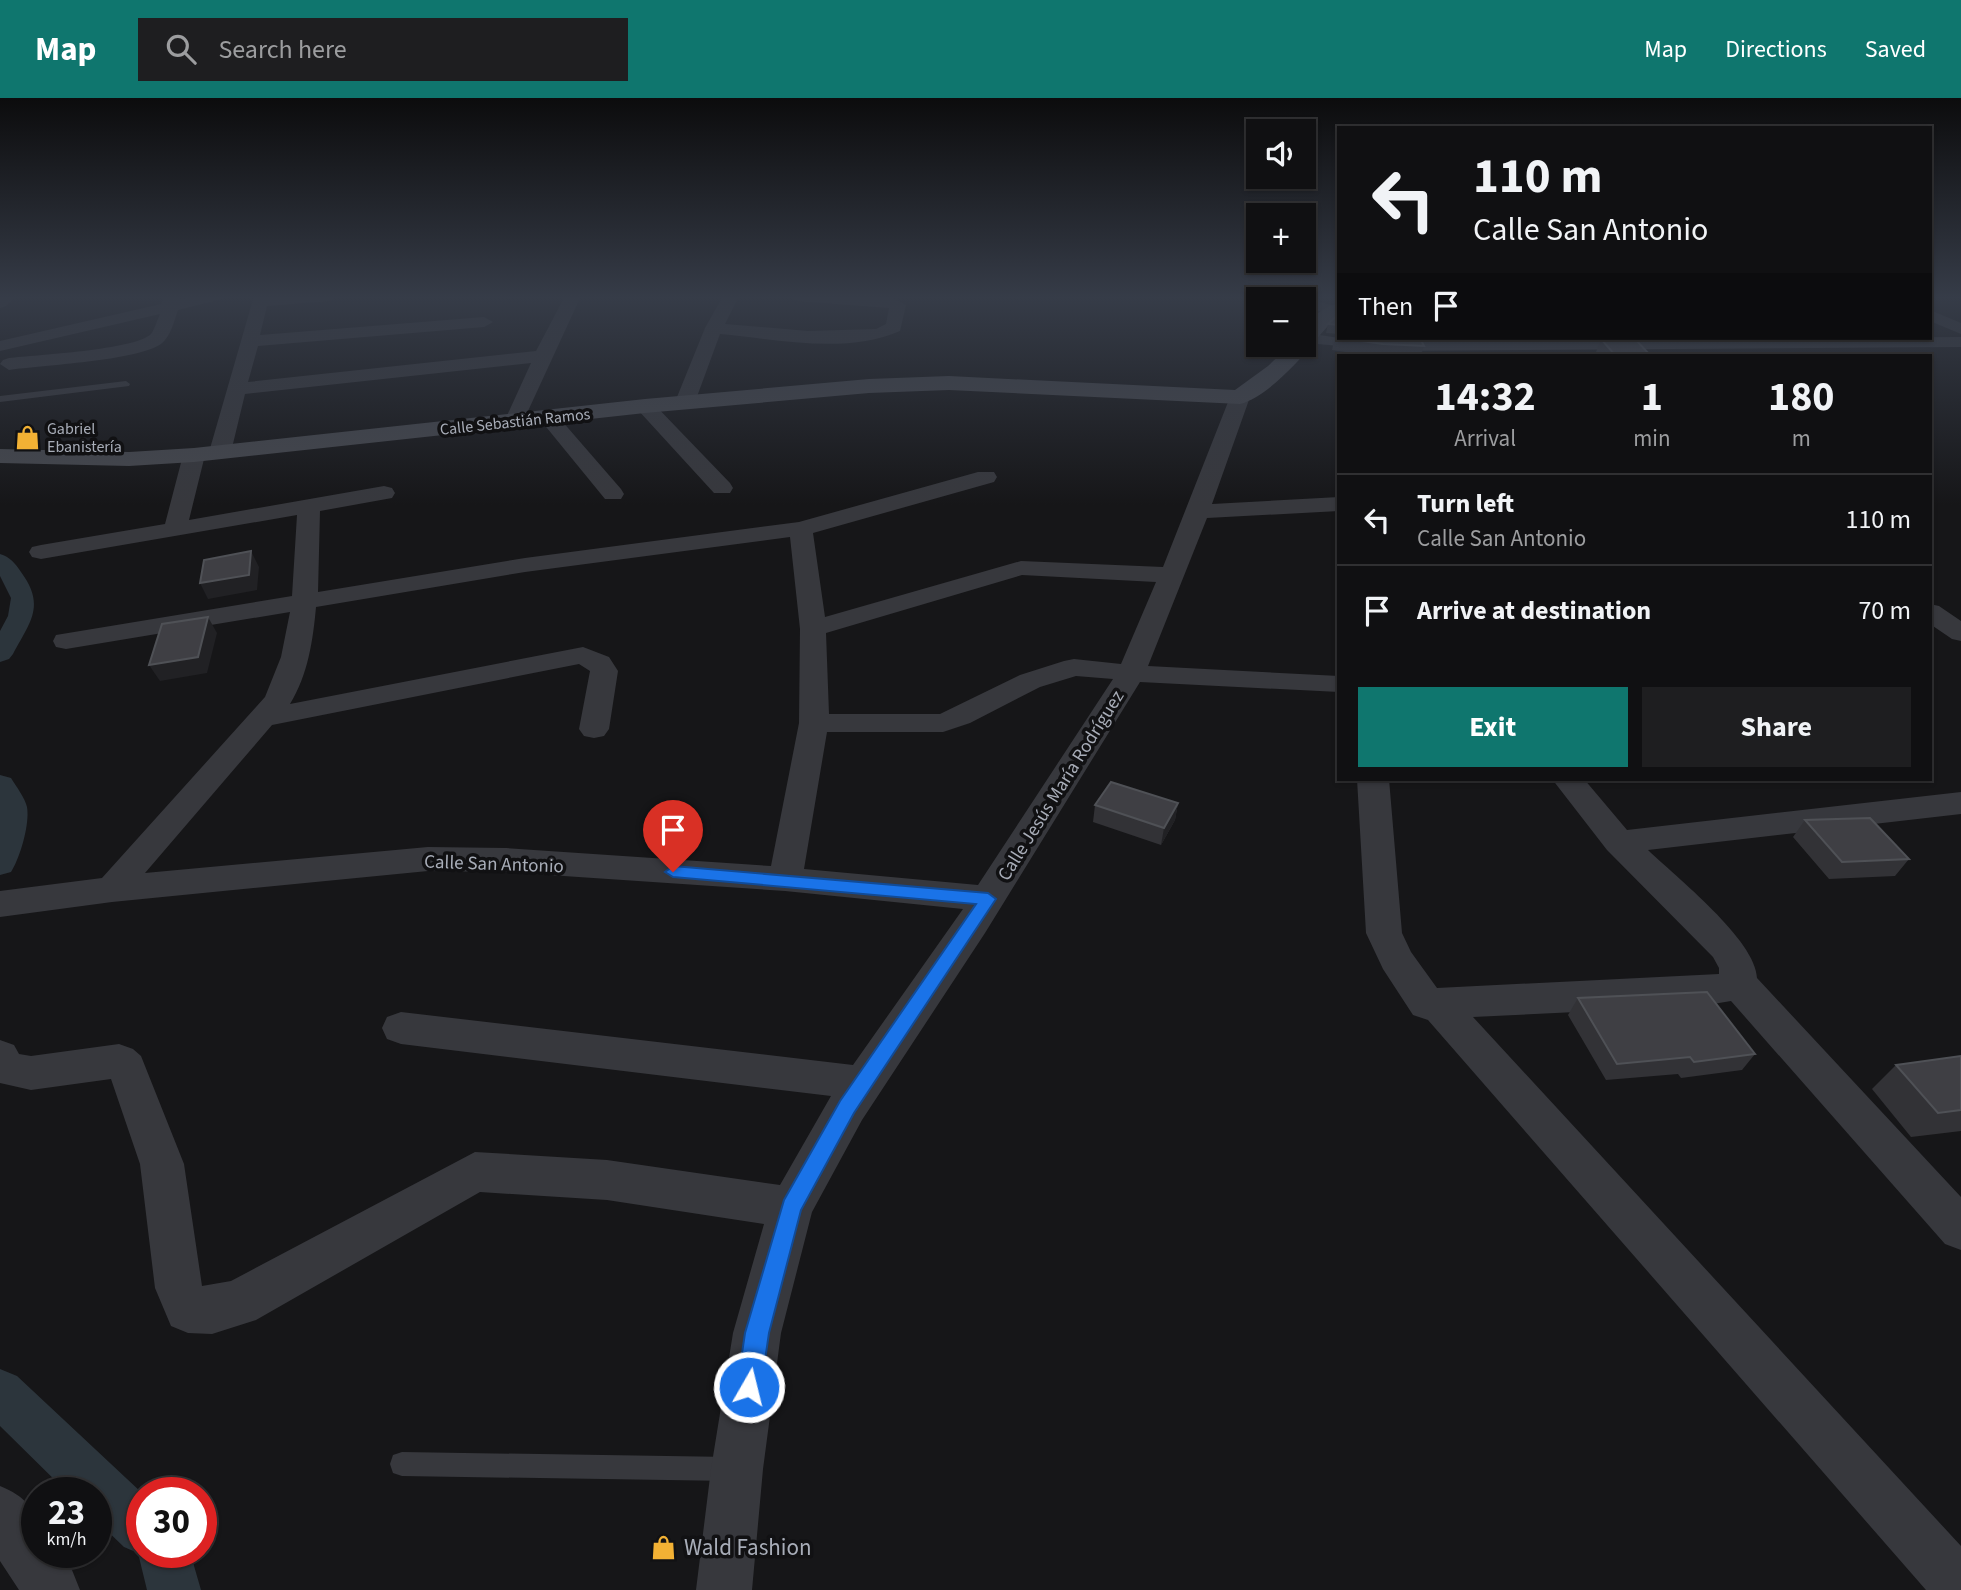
<!DOCTYPE html>
<html lang="en">
<head>
<meta charset="utf-8">
<style>
  :root { --surface:#101012; --page:#1e1e20; --text:#f1f3f6; --muted:#9c9d9f; --line:#303032; --accent:#0f766e }
  body { margin:0; font-family:"Source Sans 3",sans-serif; background:var(--page); color:var(--text); height:100vh; display:flex; flex-direction:column; font-size:26px; white-space:nowrap }
  * { box-sizing:border-box; margin:0 }
  p { font-size:23px; color:var(--muted) }
  .icon { flex:none; width:38px; height:38px; fill:none; stroke:currentColor; stroke-width:2; stroke-linecap:round; stroke-linejoin:round }
  .map { position:relative; flex:1; overflow:hidden }
  .side { position:absolute; left:1337px; top:256px; width:595px; height:427px; display:flex; flex-direction:column; background:var(--surface); border-radius:0px; box-shadow:0 2px 5px #0004,0 0 0 2px var(--line) }
  .side>* { flex:none }
  .hud { position:absolute; left:1337px; top:28px; width:595px; height:214px; border-radius:0px; box-shadow:0 2px 5px #0004,0 0 0 2px var(--line); background:#101012; color:var(--text); overflow:hidden }
  .fabs { position:absolute; left:1246px; top:21px; display:grid; gap:14px }
  .fabs a { display:grid; place-items:center; width:70px; height:70px; border-radius:0px; background:var(--surface); box-shadow:0 2px 5px #0004,0 0 0 2px var(--line); font-size:35px }
  .speed { position:absolute; left:21px; top:1379px; display:flex; gap:14px; font-size:35px; font-weight:700; text-align:center }
  .speed>* { display:grid; place-content:center; width:91px; height:91px; border-radius:50%; background:var(--surface); box-shadow:0 2px 5px #0004,0 0 0 2px var(--line); line-height:1 }
  .speed small { font-size:18px; font-weight:400 }
  .speed .limit { border:10px solid #d22; background:#fff; color:#111 }
  .pin { position:absolute; display:grid; place-items:center; width:60px; height:60px; color:#fff; margin:-72px -30px; border-radius:50% 50% 50% 0; rotate:-45deg; box-shadow:0 0 7px #0007 }
  .pin .icon { rotate:45deg }
  .me { position:absolute; width:77px; margin:-38px; rotate:8deg; stroke-linejoin:round; filter:drop-shadow(0 0 5px #0008) }
  .turn { display:flex; align-items:center; gap:24px; height:147px; padding:0 21px; font-size:32px }
  .turn .icon { width:91px; height:91px; stroke-width:2.5 }
  .turn b { display:block; font-size:49px; line-height:60px }
  .then { display:flex; align-items:center; height:66px; padding:0 21px; background:#0003; gap:14px; font-size:26px }
  .eta { display:flex; justify-content:space-evenly; align-items:center; height:119px; text-align:center }
  .eta b { font-size:42px; font-weight:700; line-height:49px }
  .primary-button { display:flex; gap:14px; margin-top:auto; padding:14px 21px }
  .primary-button a { flex:1; height:80px; border-radius:0px; background:var(--accent); color:#fff; font-size:28px; font-weight:700; line-height:80px; text-align:center }
  .primary-button a+a { background:var(--page); color:var(--text) }
  ul { padding:0; list-style:none }
  li { display:flex; align-items:center; gap:21px; height:91px; padding:0 21px; border-top:2px solid var(--line) }
  li div { flex:1 }
  li b { display:block; font-size:26px }
  li em { font-style:normal }
  header { display:flex; align-items:center; gap:42px; box-sizing:border-box; height:98px; padding:0 35px; background:var(--accent); color:#fff }
  header strong { font-size:33px }
  nav { display:flex; gap:38px; margin-inline-start:auto; font-size:24px }
  .search { width:490px; height:63px; background:var(--page); display:flex; align-items:center; gap:18px; box-sizing:border-box; padding:0 24px; border-radius:0px; color:var(--muted); font-size:26px }
  .map>svg:first-child { display:block }
  .lines { fill:none; stroke-linecap:round; stroke-linejoin:round }
  .canal { fill:#2c353c; fill-rule:evenodd }
  .lane { fill:#37383d; fill-rule:evenodd }
  .street { fill:#37383d; fill-rule:evenodd }
  .secondary { fill:#45474d; fill-rule:evenodd }
  .wall { fill:#323236 }
  .shaded-wall { fill:#212124 }
  .building { fill:#3f3f44; stroke:#4f5156; stroke-width:2 }
  .route { fill:#1a73e8; stroke:#114b97; stroke-width:2 }
  .labels { text-anchor:middle; stroke-width:7; stroke-linejoin:round; paint-order:stroke }
  .far-street-label { font-size:16px; fill:#a8adb8; stroke:#111113 }
  .far-poi-label { font-size:16px; fill:#a8adb8; stroke:#111113; text-anchor:start }
  .street-label { font-size:19px; fill:#a8adb8; stroke:#111113 }
  .near-poi-label { font-size:23px; fill:#a8adb8; stroke:#111113; text-anchor:start }
</style>
</head>
<body>
<header>
<strong>Map</strong>
<div class="search"><svg class="icon" aria-label="search" viewBox="0 0 24 24"><circle cx="10" cy="10" r="6"/><path d="M15 15l6 6"/></svg>Search here</div>
<nav><a>Map</a><a>Directions</a><a>Saved</a></nav>
</header>
<div class="map">
<svg width="1961" height="1492" viewBox="0 0 1961 1492">
  <rect width="100%" height="100%" fill="#161618"/>
  <g class="lines">
    <path class="canal" d="M0 456C10 459 15 465 21 474 46 508 30 524 13 556L9 561 0 564V533L8 518 11 500 0 478Z
      M0 677 11 680C16 688 25 700 27 709 30 726 20 760 11 774L0 777Z
      M0 1271 17 1278 142 1395V1454H190L201 1492H147L138 1455 124 1449 96 1422V1395H68L0 1328Z"/>
    <path class="lane" d="M126 283 130 286 129 288 0 304V298Z
      M402 1354 731 1359 740 1362 743 1371 740 1380 731 1383 402 1378 393 1375 390 1366 393 1357Z"/>
    <path class="street" d="M0 198H16L6 208 0 210Z
      M164 198H180L179 202 193 198H224L222 201 178 212C174 223 171 238 161 246 136 263 42 267 9 272L0 266 3 262 9 260C35 257 135 252 151 236 155 231 157 222 160 216L0 253V243L161 206Z
      M254 198H338L330 203 267 208 260 237 484 219 493 224 484 229 258 248 248 284 536 253 565 198H581L522 326H508L505 322 531 265 245 296 231 354 227 358H213L209 354Z
      M723 198H739L725 226 808 233 876 231 886 226 889 210 797 203 789 198 893 200 906 207 900 233C846 257 777 241 720 236L695 304 685 310 678 308 675 304 705 230Z
      M1304 200 1339 209V217L1304 210V201H1299Z
      M1930 212 1961 225V236L1930 223Z
      M1307 235 1339 240 1394 243 1961 239V249L1394 253 1307 245 1304 244V236Z
      M1240 293 1250 299 1212 406 1339 399V413L1207 420 1148 568 1339 578V594L1140 584 985 835 862 1022 812 1114 781 1235 763 1371 752 1492H696L711 1371 733 1235 764 1126 607 1102 480 1094 256 1222 212 1236 188 1235 171 1228 155 1190 140 1066 111 981 31 992 0 985V942L14 947 19 956 31 958 119 946 133 951 141 958 184 1066 202 1188 231 1183 475 1054 607 1062 780 1087 831 998 401 946 387 941 382 930 387 919 401 914 853 967 963 811 785 793 506 774 428 773 112 804 0 819V793L102 780 265 599 281 559 290 514 66 551 56 549 53 543 56 537 292 498 297 417 41 461 32 459 29 454 32 449 41 447 165 426 183 357 187 353H201L205 357 189 422 384 388 392 390 395 395 392 400 320 413 318 494 525 460 799 424 978 374H994L997 379 994 384 813 435 825 519 1021 463 1163 469 1230 299ZM790 439 800 531 799 625 771 768 506 750 428 749 145 775 272 627 579 566 590 573 579 631 584 638 594 640 604 638 609 631 618 573 609 559 583 549 290 606C308 577 313 542 316 509L525 474ZM1022 477 1156 484 1121 566 1074 561 1064 563 1020 577 940 616H829L826 535ZM1076 578 1113 581 978 787 804 771 827 634H943L970 625 1040 589Z
      M645 302 652 304 730 385 733 390 730 395H714L638 312 635 308Z
      M548 313 555 315 621 391 624 396 621 401H605L538 319 541 315Z
      M1930 506 1939 508 1961 523V543L1952 541 1930 526Z
      M1357 681H1389L1402 835 1411 854 1437 890 1719 876V870L1713 859 1607 752 1552 681H1584L1627 732 1961 694V716L1648 752C1676 779 1756 842 1757 880L1961 1099V1152L1945 1146 1731 903 1701 908 1473 919 1961 1448V1492H1926L1428 922 1413 917 1383 871 1366 835Z
      M0 1388C36 1403 37 1419 37 1454H60L72 1472 80 1492H19L0 1463Z"/>
    <path class="secondary" d="M1339 205V219C1327 227 1321 236 1312 247 1296 266 1265 300 1240 306L949 292 869 295 645 315 194 364 129 368 0 365V351L129 354 194 350 645 301 869 281 949 278 1235 292 1268 268 1290 247H1304C1304 225 1317 211 1339 205Z"/>
  </g>
  <path class="wall" d="M1339 216V236L1326 235 1328 226Z
    M1335 239 1424 248 1421 257H1366L1332 252Z
    M1601 241 1650 257H1599L1596 254Z
    M1178 705 1175 722 1161 747 1093 724 1095 707Z
    M1805 722 1909 761 1895 778 1829 781 1793 739Z
    M1578 900 1755 956 1742 972 1681 980 1678 976 1606 982 1568 917Z
    M1961 958V1033L1911 1039 1872 991 1896 967Z"/>
  <path class="shaded-wall" d="M251 453 259 469 257 492 208 501 200 485Z
    M208 519 217 535 207 575 160 583 149 567Z
    M1178 705 1175 722 1161 747 1164 730Z"/>
  <path class="building" d="M1339 216V227L1328 226Z
    M1340 240H1379L1421 242 1424 248 1383 246Z
    M1601 241H1635L1650 257H1615Z
    M251 453 249 477 200 485 204 462Z
    M208 519 198 559 149 567 162 526Z
    M1111 684 1178 705 1164 730 1095 707Z
    M1870 720 1909 761 1842 764 1805 722Z
    M1707 894 1755 956 1694 964 1690 959 1617 966 1578 900Z
    M1961 958V1012L1938 1015 1896 967Z"/>
  <linearGradient id="sky" x2="0" y2="1"><stop stop-color="#0c0c0d"/><stop offset="0.49" stop-color="#363c48"/><stop offset="1" stop-color="#363c48" stop-opacity="0"/></linearGradient>
  <rect width="1961" height="407" fill="url(#sky)"/>
  <path class="route" d="M673 768 988 795 996 801 854 1015 801 1112 769 1235 761 1289 758 1298 749 1301 741 1298 737 1289 745 1235 784 1102 840 1003 976 806 673 779 665 774Z"/>
  <defs>
    <symbol id="shop-bare" viewBox="-9 -9 18 18"><path d="M-5-2.5h2.3a2.7 3.5 0 0 1 5.4 0H5L5.5 6h-11ZM-1.5-2.5h3a1.5 2.3 0 0 0-3 0Z" fill="#f2b134" stroke="#111113" stroke-width="2.5" paint-order="stroke"/></symbol>
  </defs>
  <g fill-rule="evenodd">
    <use href="#shop-bare" x="10" y="322" width="35" height="35"/>
    <use href="#shop-bare" x="646" y="1432" width="35" height="35"/>
  </g>
  <g class="labels">
    <g class="far-street-label">
      <text transform="translate(515 323) rotate(-6)" y="6">Calle Sebastián Ramos</text>
    </g>
    <g class="far-poi-label">
      <text x="47" y="336">Gabriel<tspan x="47" dy="18">Ebanistería</tspan></text>
    </g>
    <g class="street-label">
      <text transform="translate(1060 687) rotate(-58)" y="7">Calle Jesús María Rodríguez</text>
      <text transform="translate(494 765) rotate(2)" y="7">Calle San Antonio</text>
    </g>
    <g class="near-poi-label">
      <text x="684" y="1457">Wald Fashion</text>
    </g>
  </g>
</svg>
<div class="fabs">
<a><svg class="icon" aria-label="sound" viewBox="0 0 24 24"><path d="M4 9h4l5-4v14l-5-4H4zM17 9q2 3 0 6"/></svg></a>
<a>+</a>
<a>−</a>
</div>
<div class="speed"><div>23<small>km/h</small></div><div class="limit">30</div></div>
<div class="pin" style="left:673px;top:774px;background:#d93025"><svg class="icon" aria-label="arrive" viewBox="0 0 24 24"><path d="M6 21V4h12l-3 4 3 4H6"/></svg></div>
<svg class="me" style="left:749px;top:1289px" viewBox="-20 -20 40 40"><circle r="17" fill="#1a73e8" stroke="#fff" stroke-width="3"/><path d="M0-11L8 9 0 5-8 9z" fill="#fff"/></svg>
<div class="hud">
<div class="turn"><svg class="icon" aria-label="left" viewBox="0 0 24 24"><path d="M17 20v-9H6M10 6l-5 5 5 5"/></svg><div><b>110 m</b>Calle San Antonio</div></div>
<div class="then">Then<svg class="icon" aria-label="arrive" viewBox="0 0 24 24"><path d="M6 21V4h12l-3 4 3 4H6"/></svg></div>
</div>
<section class="side">
<div class="eta">
<div><b>14:32</b><p>Arrival</p></div>
<div><b>1</b><p>min</p></div>
<div><b>180</b><p>m</p></div>
</div>
<ul>
<li><svg class="icon" aria-label="left" viewBox="0 0 24 24"><path d="M17 20v-9H6M10 6l-5 5 5 5"/></svg><div><b>Turn left</b><p>Calle San Antonio</p></div><em>110 m</em></li>
<li><svg class="icon" aria-label="arrive" viewBox="0 0 24 24"><path d="M6 21V4h12l-3 4 3 4H6"/></svg><div><b>Arrive at destination</b></div><em>70 m</em></li>
</ul>
<div class="primary-button"><a>Exit</a><a>Share</a></div>
</section>
</div>
</body>
</html>
